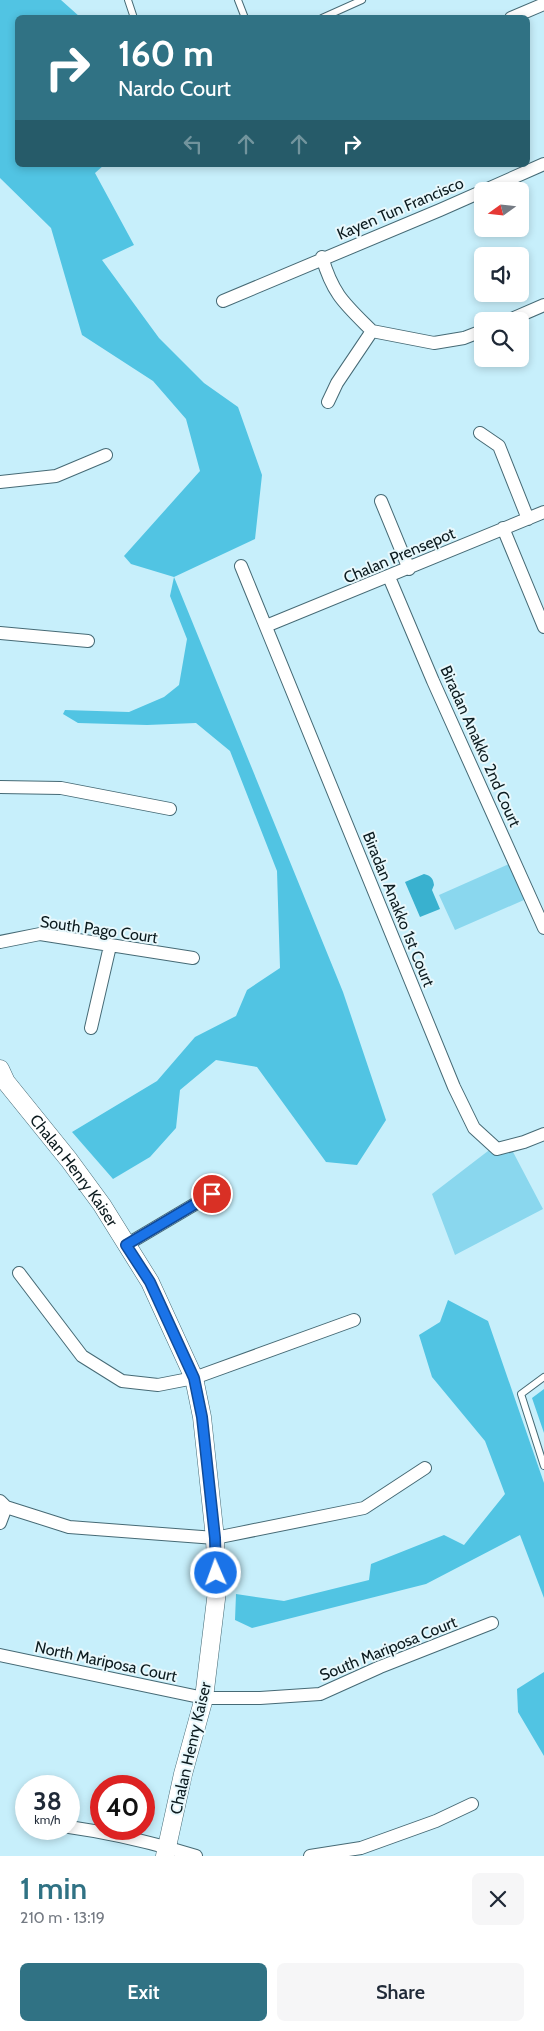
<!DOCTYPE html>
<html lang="en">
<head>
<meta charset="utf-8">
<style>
  :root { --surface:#fff; --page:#f6f6f7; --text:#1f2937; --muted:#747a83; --accent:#307284 }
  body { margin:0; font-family:Cabin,sans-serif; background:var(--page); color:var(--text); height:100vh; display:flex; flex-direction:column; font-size:19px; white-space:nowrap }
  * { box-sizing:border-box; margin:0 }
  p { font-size:16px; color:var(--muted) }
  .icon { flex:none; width:28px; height:28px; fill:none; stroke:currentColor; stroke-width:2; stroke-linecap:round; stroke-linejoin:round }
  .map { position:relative; height:1856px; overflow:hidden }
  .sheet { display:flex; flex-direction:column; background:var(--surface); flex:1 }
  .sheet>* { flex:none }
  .hud { position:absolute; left:15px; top:15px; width:515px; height:152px; border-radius:8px; box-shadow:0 2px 8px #0003; background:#307284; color:#fff; overflow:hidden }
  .needle { width:32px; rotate:255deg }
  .controls { position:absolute; left:474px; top:182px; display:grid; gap:10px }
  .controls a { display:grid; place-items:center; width:55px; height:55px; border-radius:8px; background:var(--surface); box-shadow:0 2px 8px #0003; font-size:25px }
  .speed { position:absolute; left:15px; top:1775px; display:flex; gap:10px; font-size:25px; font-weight:700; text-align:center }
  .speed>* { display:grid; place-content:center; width:65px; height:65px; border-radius:50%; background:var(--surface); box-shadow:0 2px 8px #0003; line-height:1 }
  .speed small { font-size:12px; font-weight:400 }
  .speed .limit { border:8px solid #d22; background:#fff; color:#111 }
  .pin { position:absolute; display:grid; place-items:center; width:42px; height:42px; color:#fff; margin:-21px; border:2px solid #fff; border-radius:50%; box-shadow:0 1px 5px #0007 }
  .me { position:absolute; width:55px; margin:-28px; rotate:358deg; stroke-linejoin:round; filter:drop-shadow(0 0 4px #0008) }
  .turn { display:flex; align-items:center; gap:18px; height:105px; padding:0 20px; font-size:22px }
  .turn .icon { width:65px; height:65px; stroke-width:2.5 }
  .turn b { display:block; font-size:35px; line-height:42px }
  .lanes { display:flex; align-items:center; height:48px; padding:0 20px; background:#0003; justify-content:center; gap:25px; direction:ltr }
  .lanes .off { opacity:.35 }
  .round { display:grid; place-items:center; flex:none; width:52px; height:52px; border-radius:8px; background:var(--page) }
  .overview { display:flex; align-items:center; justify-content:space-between; height:85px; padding:0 20px }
  h1 { font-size:30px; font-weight:600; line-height:38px; color:var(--accent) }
  .primary-button { display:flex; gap:10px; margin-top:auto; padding:10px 20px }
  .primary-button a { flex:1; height:58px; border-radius:8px; background:var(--accent); color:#fff; font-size:20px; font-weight:600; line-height:58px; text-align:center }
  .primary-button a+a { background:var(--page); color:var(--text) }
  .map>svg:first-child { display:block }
  .green { fill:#8ad7ee }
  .forest { fill:#51c4e3 }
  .water { fill:#39b1cf }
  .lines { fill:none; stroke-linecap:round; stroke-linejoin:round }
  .lane-casing { stroke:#466a75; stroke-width:8 }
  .street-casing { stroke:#466a75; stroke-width:14 }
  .secondary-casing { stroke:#466a75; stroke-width:19 }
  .lane { stroke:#fff; stroke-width:6 }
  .street { stroke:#fff; stroke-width:12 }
  .secondary { stroke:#fff; stroke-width:18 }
  .route-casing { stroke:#114b97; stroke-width:12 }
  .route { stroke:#1a73e8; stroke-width:9 }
  .labels { text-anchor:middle; stroke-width:4; stroke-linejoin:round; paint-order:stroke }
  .street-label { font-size:16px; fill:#0c1b1f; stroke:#e8f8fc }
</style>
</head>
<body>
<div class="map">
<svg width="544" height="1856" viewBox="0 0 544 1856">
  <rect width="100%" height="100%" fill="#c7effb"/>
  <path class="green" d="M509 864 524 900 455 930 439 895Z
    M512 1150 543 1209 455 1255 432 1194 488 1151Z"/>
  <path class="forest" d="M0 0H61L80 17 18 18V165H104L95 173 134 245 102 260 159 338 204 383 238 407 262 475 255 539 174 577 343 992 386 1120 357 1165 326 1162 257 1067 216 1060 180 1090 176 1128 150 1157 113 1179 72 1132 157 1081 195 1037 236 1016 247 990 280 968 277 871 230 751 196 723 147 725 78 723 63 714 65 710 129 712 164 697 179 685 187 639 170 596 174 577 131 564 124 556 200 471 186 419 153 381 82 335 51 228 0 178Z
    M448 1300 488 1321 544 1483V1598L520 1535 426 1584 252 1628 235 1620 236 1594 284 1601 369 1580 371 1564 444 1535 464 1545 505 1494 485 1441 432 1377 419 1335 440 1322Z
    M544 1389V1433L532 1398Z
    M544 1672V1756L518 1712 517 1689Z"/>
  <path class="water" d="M424 874C431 876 433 878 434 885L432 890 440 909 420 917 405 882Z"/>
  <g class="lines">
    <defs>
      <path id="lane" d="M128 0 134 18
        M238 0 245 18
        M322 18 362 0
        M544 1377 521 1394 544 1466"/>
      <path id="street" d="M511 18 544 4
        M322 257C333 295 345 304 372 331
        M223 301 440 210 544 164
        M507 321 544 305
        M372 331 434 343 464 338 482 331
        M328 402 337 383 372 331
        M480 433 499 446 528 519
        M0 482 56 476 106 455
        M381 501 409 569
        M503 528 544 627
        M241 566 454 1087 474 1128 497 1149 524 1142 544 1134
        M389 577 433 681 544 928
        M266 626 544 512
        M0 633 88 641
        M0 787 61 788 170 809
        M0 942 40 934 193 958
        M91 1028 110 946
        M126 1245 212 1194
        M19 1273 82 1356 122 1381 158 1385 194 1378 354 1320
        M0 1501 6 1507 69 1527 215 1538 364 1508 425 1468
        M0 1523 6 1507
        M0 1655 204 1698H260L320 1694 380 1667 492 1623
        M69 1827C112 1833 154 1843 196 1856
        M310 1856 361 1848 436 1821 472 1804"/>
      <g id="secondary">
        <path id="s1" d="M0 1069 6 1082 69 1160 102 1205 150 1282 194 1378 202 1417 215 1538 217 1591 204 1698 183 1774 165 1856"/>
      </g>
    </defs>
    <use href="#lane" class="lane-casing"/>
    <use href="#street" class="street-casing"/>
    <use href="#secondary" class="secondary-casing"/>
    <use href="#lane" class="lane"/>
    <use href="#street" class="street"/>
    <use href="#secondary" class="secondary"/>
  </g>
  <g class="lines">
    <defs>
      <path id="route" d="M212 1194 126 1245 150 1282 194 1378 202 1417 215 1538 216 1573"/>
    </defs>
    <use href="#route" class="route-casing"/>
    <use href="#route" class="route"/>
  </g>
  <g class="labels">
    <g class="street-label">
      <text transform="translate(400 208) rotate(-23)" y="6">Kayen Tun Francisco</text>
      <text transform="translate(399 555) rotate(-23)" y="6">Chalan Prensepot</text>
      <text transform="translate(481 746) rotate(66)" y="6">Biradan Anakko 2nd Court</text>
      <text transform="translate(399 909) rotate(68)" y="6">Biradan Anakko 1st Court</text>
      <text transform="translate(99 929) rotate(8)" y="6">South Pago Court</text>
      <text dy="6" stroke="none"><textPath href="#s1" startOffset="126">Chalan Henry Kaiser</textPath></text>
      <text transform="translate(388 1648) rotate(-22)" y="6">South Mariposa Court</text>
      <text transform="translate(106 1661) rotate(12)" y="6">North Mariposa Court</text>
      <text transform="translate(190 1748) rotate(-77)" y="6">Chalan Henry Kaiser</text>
    </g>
  </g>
</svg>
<div class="controls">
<a><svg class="needle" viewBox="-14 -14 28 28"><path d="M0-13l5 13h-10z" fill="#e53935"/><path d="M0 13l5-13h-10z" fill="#747a83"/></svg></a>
<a><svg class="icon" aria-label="sound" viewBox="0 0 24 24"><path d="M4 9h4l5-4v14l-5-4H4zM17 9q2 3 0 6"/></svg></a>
<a><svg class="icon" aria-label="search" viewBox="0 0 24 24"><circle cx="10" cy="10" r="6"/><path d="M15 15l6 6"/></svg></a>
</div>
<div class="speed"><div>38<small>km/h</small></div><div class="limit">40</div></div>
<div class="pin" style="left:212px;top:1194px;background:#d93025"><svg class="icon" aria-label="arrive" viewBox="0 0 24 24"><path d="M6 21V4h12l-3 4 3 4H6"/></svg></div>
<svg class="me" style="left:216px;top:1573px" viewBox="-20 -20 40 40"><circle r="17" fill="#1a73e8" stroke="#fff" stroke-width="3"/><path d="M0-11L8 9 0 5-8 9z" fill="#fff"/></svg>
<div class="hud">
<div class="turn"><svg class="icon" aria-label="right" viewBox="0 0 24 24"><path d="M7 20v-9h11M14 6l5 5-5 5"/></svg><div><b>160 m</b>Nardo Court</div></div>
<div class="lanes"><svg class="icon off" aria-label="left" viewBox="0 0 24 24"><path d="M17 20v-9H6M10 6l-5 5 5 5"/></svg><svg class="icon off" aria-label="ahead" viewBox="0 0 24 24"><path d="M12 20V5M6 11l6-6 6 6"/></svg><svg class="icon off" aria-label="ahead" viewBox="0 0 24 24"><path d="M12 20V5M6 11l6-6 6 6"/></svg><svg class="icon" aria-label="right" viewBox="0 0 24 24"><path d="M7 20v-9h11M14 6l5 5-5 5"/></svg></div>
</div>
</div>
<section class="sheet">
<div class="overview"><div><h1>1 min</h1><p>210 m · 13:19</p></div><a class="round"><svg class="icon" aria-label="close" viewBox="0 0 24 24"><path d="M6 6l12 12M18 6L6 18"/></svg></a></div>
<div class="primary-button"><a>Exit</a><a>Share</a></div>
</section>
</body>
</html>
